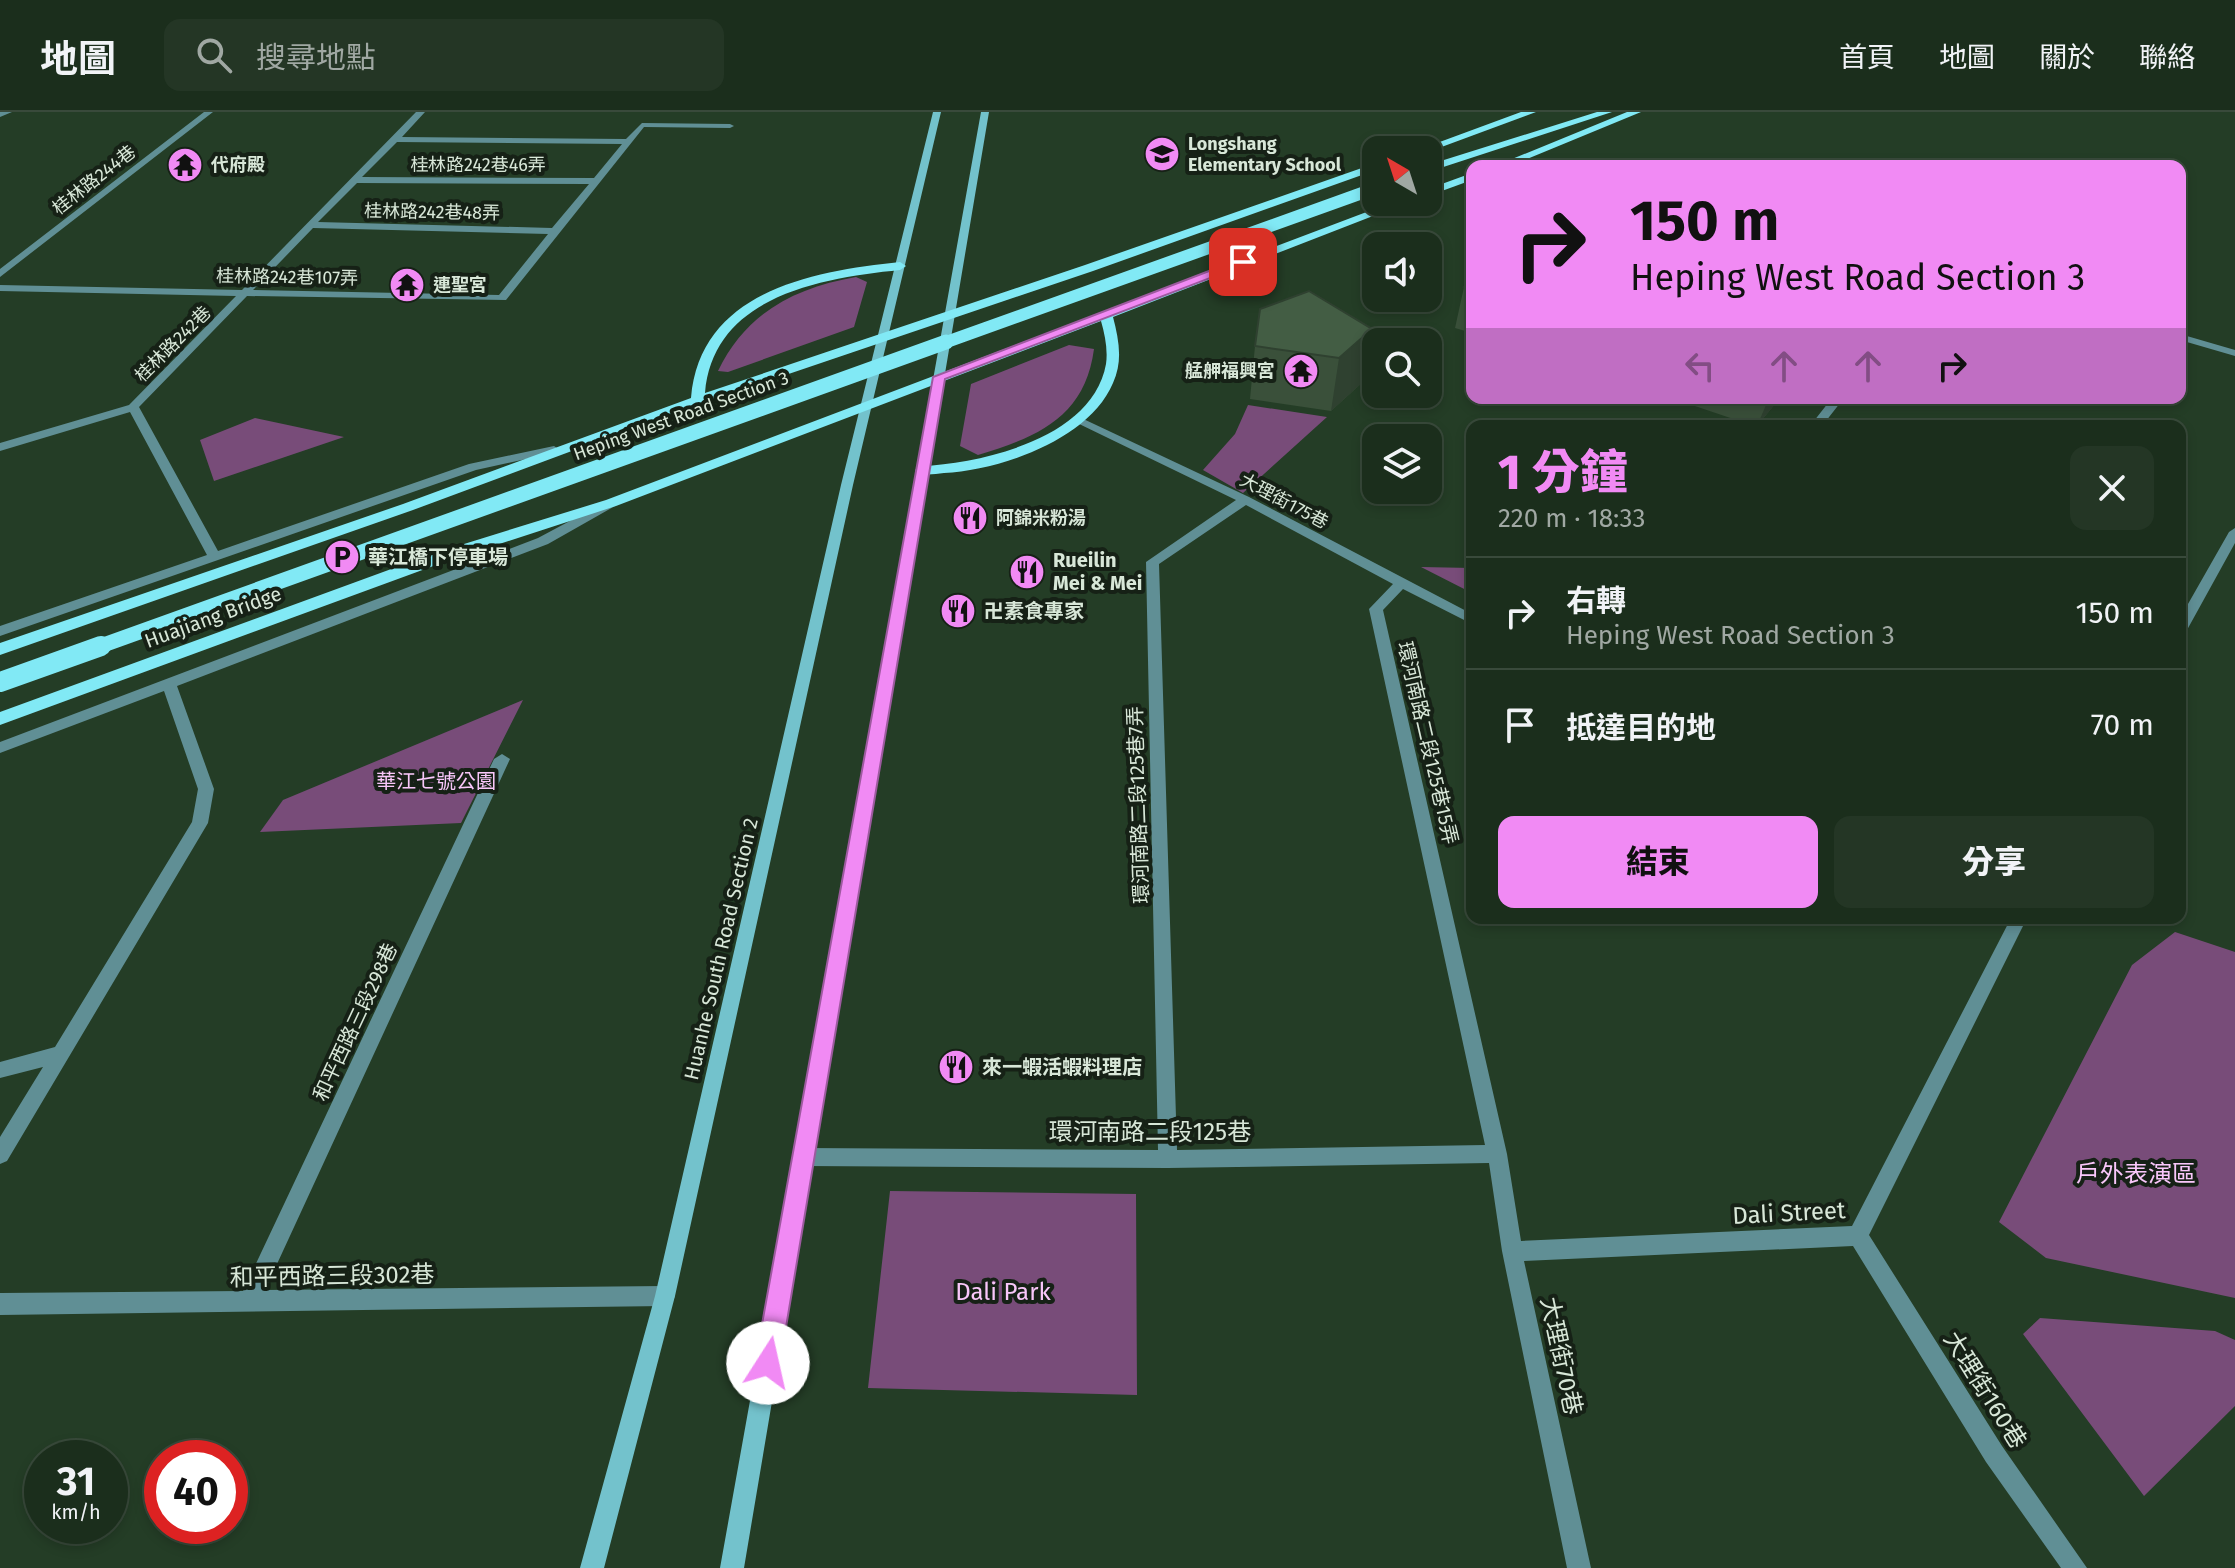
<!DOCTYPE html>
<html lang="zh-TW">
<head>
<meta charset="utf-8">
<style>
  :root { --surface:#1b2e1c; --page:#243625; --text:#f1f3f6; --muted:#a0a8a3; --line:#394a3b; --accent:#f18af4 }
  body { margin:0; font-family:"Fira Sans","Noto Sans TC",sans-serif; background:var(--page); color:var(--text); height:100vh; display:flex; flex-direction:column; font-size:30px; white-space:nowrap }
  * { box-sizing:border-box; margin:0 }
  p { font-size:26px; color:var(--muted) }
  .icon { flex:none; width:44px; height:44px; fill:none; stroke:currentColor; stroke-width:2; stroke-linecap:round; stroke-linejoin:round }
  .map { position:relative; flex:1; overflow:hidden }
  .drawer { position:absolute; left:1466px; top:308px; width:720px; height:504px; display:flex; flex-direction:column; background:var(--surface); border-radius:16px; box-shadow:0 4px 12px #0003,0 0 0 2px var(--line) }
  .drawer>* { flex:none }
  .guide { position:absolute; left:1466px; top:48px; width:720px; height:244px; border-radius:16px; box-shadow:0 4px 12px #0003,0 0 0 2px var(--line); background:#f18af4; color:#111; overflow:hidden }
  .needle { width:52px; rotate:321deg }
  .buttons { position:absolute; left:1362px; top:24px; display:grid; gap:16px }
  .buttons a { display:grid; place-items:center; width:80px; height:80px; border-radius:16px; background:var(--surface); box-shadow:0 4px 12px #0003,0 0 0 2px var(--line); font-size:40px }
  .speed { position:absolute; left:24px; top:1328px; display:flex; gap:16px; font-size:40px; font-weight:700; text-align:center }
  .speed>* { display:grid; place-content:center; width:104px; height:104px; border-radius:50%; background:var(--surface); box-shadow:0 4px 12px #0003,0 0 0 2px var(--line); line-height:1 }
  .speed small { font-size:20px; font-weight:400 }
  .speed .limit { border:12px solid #d22; background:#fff; color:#111 }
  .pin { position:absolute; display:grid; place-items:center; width:68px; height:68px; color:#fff; margin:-34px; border-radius:16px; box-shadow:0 4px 12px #0006 }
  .me { position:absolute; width:88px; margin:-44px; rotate:10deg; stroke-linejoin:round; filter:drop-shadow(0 0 6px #0008) }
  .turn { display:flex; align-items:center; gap:28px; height:168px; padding:0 32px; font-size:36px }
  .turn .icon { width:104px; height:104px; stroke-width:2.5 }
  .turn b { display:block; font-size:56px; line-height:68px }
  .lanes { display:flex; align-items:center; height:76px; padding:0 32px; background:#0003; justify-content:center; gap:40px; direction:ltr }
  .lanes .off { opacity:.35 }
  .round { display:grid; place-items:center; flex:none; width:84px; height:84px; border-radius:16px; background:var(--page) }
  .headline { display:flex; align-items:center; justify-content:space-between; height:136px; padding:0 32px }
  h1 { font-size:48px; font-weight:800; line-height:60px; color:var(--accent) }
  .button { display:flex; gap:16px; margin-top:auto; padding:16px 32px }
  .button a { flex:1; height:92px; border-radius:16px; background:var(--accent); color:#111; font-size:32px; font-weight:800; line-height:92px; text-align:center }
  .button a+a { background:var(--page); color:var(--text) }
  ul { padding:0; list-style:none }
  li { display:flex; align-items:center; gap:24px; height:112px; padding:0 32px; border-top:2px solid var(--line) }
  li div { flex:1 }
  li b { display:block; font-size:30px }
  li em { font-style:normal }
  header { display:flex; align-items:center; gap:48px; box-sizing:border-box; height:112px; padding:0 40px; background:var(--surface); border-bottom:2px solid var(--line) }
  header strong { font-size:38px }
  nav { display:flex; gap:44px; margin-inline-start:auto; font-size:28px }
  .search { width:560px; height:72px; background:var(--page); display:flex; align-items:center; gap:20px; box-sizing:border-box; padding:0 28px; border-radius:16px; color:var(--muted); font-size:30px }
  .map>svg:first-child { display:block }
  .green { fill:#784c79 }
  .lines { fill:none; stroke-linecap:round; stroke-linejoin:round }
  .street { fill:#608f95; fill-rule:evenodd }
  .secondary { fill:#73c2cc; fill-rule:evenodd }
  .primary { fill:#81e9f5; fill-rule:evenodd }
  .primary-bridge-far2 { stroke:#81e9f5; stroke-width:12 }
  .primary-bridge-far1 { stroke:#81e9f5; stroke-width:15 }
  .primary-bridge { stroke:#81e9f5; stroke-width:20 }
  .wall { fill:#3a503a }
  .shaded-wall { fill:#2f4130 }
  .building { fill:#435d44; stroke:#2f4130; stroke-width:2 }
  .route { fill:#f18af4; stroke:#9d5a9f; stroke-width:2 }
  .labels { text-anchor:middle; stroke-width:8; stroke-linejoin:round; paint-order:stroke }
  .far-poi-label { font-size:18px; font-weight:bold; fill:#d8e7d8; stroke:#162116; text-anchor:start }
  .far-street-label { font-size:18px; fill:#d8e7d8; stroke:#162116 }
  .poi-label { font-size:20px; font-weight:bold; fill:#d8e7d8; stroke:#162116; text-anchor:start }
  .street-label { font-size:20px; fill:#d8e7d8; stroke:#162116 }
  .park-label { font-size:20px; fill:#f9c7fa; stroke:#162116 }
  .near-street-label { font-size:24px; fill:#d8e7d8; stroke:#162116 }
  .near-park-label { font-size:24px; fill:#f9c7fa; stroke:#162116 }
</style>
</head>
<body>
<header>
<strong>地圖</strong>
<div class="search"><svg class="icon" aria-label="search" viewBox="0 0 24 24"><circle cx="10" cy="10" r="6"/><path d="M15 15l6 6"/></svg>搜尋地點</div>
<nav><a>首頁</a><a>地圖</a><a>關於</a><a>聯絡</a></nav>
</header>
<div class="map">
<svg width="2235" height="1456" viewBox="0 0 2235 1456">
  <rect width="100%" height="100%" fill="#243d26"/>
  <path class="green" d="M856 165 867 170 854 215 728 260 718 259C746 201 794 176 856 165Z
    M1069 233 1094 237C1085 305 1038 325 978 343L960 334 971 272Z
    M1248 293 1327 305 1243 381 1203 358 1235 322Z
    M255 306 344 325 214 369 200 328Z
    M1421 455 1472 456V481Z
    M523 588 461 711 260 720 283 688Z
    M2175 820 2235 840V1186L2046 1146 1999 1110 2132 853Z
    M890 1079 1136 1082 1137 1283 868 1276Z
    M2040 1206 2215 1219 2235 1228V1294L2144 1384 2023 1222Z"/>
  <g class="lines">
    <path class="street" d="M0 0H12L0 5Z
      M204 0H213L0 165V157Z
      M416 0H425L402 25 626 27 642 11 730 12 734 14 730 16 644 15 506 188 247 184 139 295 218 439 469 352 554 334 560 338 558 340 476 358 0 524V514L207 443 130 300 0 339V331L129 293 236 184 0 179V173L242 178ZM397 30 622 32 594 66 362 65ZM357 71 589 72 552 116 318 110ZM313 116 548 122 499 183 253 178Z
      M2180 222 2235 238V244L2180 228Z
      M1832 286H1844L1822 314H1810Z
      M1077 304 1249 385 1472 502V512L1403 477 1383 498 1507 1042 1521 1129 1852 1114 2011 806H2027L1869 1123 2002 1334 2087 1456H2061L1986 1350 1853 1134 1524 1149 1591 1456H1567L1502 1139 1489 1051 1168 1056 803 1054 796 1051 793 1045 796 1039 803 1036 1158 1038 1146 450 1236 388 1073 309V305ZM1246 393 1393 472 1369 497 1485 1033 1177 1038 1159 452Z
      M611 387 615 388V394L548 432 177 574 214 677 208 711 7 1049 0 1052V1025L43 955 0 966V950L55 935 192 710 198 677 164 579 0 641V630L538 426Z
      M2235 416V431L2187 518 2180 523V506L2229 420Z
      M502 642 510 647 265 1178 665 1174 672 1177 675 1184 672 1191 665 1194 0 1203V1181L243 1179 494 647Z"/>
    <path class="secondary" d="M933 0H941L853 373 675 1184 604 1456H580L655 1184 841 373Z
      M981 0H989L744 1456H720Z"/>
    <path class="primary" d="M1521 0H1536L1428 40 1418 38Z
      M1597 0H1612L1428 60V53Z
      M1627 0H1641L1510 54H1495Z
      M1376 51V58L1093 159 682 298 413 398 0 543V531L403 392 691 286C700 179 813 159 900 150L906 154 900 158C821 166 713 184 705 281L1085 153Z
      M1472 61V68L1428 84V77Z
      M1393 90H1409L1113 205C1119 228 1123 249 1113 271 1089 328 1000 358 944 361 933 362 922 365 915 358L922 354C983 351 1093 326 1106 252 1108 238 1105 223 1101 209L616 394 447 449 0 613V600L435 441 606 388Z"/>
    <path class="primary-bridge-far2" d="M941 232 1376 76"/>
    <path class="primary-bridge-far1" d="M95 536 946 230"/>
    <path class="primary-bridge" d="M0 570 101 534"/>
  </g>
  <path class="wall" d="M1472 168V221L1455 216 1464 175Z
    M1309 179 1364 269 1331 299 1250 287 1255 234Z
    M1691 286H1780L1757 314H1754L1689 292Z"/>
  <path class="shaded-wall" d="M1372 217 1364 269 1331 299 1339 246Z
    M1769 286H1780L1757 314Z"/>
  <path class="building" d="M1942 47 1969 54H1939Z
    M1472 168V178L1464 175Z
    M1309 179 1372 217 1339 246 1255 234 1260 197Z"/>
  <path class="route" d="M1243 146 1248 150 1247 152 945 267 780 1251 776 1259 768 1263 759 1259 755 1251 933 265Z"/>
  <defs>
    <symbol id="school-disc" viewBox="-11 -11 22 22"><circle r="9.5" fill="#f18af4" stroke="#162116"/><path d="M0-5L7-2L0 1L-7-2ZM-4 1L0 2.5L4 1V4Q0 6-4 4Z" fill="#111"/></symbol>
    <symbol id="temple-disc" viewBox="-11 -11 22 22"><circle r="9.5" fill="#f18af4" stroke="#162116"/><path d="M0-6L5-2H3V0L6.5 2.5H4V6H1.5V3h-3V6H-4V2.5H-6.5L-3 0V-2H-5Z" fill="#111"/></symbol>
    <symbol id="restaurant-disc" viewBox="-11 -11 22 22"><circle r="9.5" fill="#f18af4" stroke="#162116"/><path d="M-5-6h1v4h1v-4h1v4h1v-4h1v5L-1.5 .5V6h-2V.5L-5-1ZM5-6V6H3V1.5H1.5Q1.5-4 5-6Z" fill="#111"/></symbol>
    <symbol id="parking-disc" viewBox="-11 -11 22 22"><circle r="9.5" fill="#f18af4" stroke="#162116"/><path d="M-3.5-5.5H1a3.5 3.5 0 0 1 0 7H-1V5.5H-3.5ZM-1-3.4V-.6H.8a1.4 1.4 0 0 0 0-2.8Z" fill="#111"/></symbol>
  </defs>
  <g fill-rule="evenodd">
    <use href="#school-disc" x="1142" y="22" width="40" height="40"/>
    <use href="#temple-disc" x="165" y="33" width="40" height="40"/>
    <use href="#temple-disc" x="387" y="153" width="40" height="40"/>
    <use href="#temple-disc" x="1281" y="239" width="40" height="40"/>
    <use href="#restaurant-disc" x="950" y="386" width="40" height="40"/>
    <use href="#parking-disc" x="322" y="425" width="40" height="40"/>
    <use href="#restaurant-disc" x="1007" y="440" width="40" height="40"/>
    <use href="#restaurant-disc" x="938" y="479" width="40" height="40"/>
    <use href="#restaurant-disc" x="936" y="935" width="40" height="40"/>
  </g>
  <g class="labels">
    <g class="far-poi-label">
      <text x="1188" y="38">Longshang<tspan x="1188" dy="21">Elementary School</tspan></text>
      <text x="211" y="59">代府殿</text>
      <text x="433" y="179">連聖宮</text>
      <text x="1275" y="265" text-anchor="end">艋舺福興宮</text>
      <text x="996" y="412">阿錦米粉湯</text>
    </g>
    <g class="far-street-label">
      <text x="478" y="59">桂林路242巷46弄</text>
      <text transform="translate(94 68) rotate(-38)" y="6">桂林路244巷</text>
      <text transform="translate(432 100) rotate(1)" y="6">桂林路242巷48弄</text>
      <text transform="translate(287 165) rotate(1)" y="6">桂林路242巷107弄</text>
      <text transform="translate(173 232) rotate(-45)" y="6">桂林路242巷</text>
      <text transform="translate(681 304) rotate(-20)" y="6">Heping West Road Section 3</text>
      <text transform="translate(1284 389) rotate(28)" y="6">大理街175巷</text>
    </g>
    <g class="poi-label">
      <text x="368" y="452">華江橋下停車場</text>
      <text x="1053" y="455">Rueilin<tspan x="1053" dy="23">Mei &amp; Mei</tspan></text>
      <text x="984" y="506">卍素食專家</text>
      <text x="982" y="962">來一蝦活蝦料理店</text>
    </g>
    <g class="street-label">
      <text transform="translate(213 505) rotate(-20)" y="7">Huajiang Bridge</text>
      <text transform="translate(1428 631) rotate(77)" y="7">環河南路二段125巷15弄</text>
      <text transform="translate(1138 693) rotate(-92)" y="7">環河南路二段125巷7弄</text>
      <text transform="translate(721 837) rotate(-77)" y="7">Huanhe South Road Section 2</text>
      <text transform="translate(355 910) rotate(-65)" y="7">和平西路三段298巷</text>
    </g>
    <g class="park-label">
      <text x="436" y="676">華江七號公園</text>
    </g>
    <g class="near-street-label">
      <text x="1150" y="1028">環河南路二段125巷</text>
      <text transform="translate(1789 1101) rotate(-3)" y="8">Dali Street</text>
      <text transform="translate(332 1164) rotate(-1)" y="8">和平西路三段302巷</text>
      <text transform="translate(1561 1244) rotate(78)" y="8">大理街70巷</text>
      <text transform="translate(1985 1278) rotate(58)" y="8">大理街160巷</text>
    </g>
    <g class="near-park-label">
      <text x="2136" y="1070">戶外表演區</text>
      <text x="1003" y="1188">Dali Park</text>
    </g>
  </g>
</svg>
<div class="buttons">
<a><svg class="needle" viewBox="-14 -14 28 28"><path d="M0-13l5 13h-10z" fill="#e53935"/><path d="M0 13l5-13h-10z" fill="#a0a8a3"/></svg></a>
<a><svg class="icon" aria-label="sound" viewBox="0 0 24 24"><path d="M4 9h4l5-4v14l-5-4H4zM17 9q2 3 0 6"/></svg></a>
<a><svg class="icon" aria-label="search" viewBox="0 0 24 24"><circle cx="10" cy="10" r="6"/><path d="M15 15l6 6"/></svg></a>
<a><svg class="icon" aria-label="layers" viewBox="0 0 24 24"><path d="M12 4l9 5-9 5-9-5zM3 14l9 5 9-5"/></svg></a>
</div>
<div class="speed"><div>31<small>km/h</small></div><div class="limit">40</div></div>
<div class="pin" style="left:1243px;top:150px;background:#d93025"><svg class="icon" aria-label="arrive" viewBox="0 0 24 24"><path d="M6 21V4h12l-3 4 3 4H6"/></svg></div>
<svg class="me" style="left:768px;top:1251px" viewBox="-20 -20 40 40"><circle r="19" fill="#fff"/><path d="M0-13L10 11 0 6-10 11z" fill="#f18af4"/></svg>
<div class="guide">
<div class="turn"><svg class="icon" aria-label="right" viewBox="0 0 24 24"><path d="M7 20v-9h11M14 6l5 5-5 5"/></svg><div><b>150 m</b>Heping West Road Section 3</div></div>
<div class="lanes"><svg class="icon off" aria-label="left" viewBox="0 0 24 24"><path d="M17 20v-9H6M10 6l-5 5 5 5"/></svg><svg class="icon off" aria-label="ahead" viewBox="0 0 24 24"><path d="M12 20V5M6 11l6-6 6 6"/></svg><svg class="icon off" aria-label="ahead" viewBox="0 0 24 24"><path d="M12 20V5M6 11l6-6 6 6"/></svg><svg class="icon" aria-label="right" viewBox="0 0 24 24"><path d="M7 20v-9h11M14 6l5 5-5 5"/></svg></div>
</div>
<section class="drawer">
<div class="headline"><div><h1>1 分鐘</h1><p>220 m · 18:33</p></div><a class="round"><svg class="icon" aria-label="close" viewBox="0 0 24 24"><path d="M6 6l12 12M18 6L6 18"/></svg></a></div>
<ul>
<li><svg class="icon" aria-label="right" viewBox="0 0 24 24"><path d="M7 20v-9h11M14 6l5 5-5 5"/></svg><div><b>右轉</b><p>Heping West Road Section 3</p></div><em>150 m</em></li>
<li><svg class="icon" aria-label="arrive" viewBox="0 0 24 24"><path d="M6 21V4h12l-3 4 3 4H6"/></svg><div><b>抵達目的地</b></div><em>70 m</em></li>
</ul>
<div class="button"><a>結束</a><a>分享</a></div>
</section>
</div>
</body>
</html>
